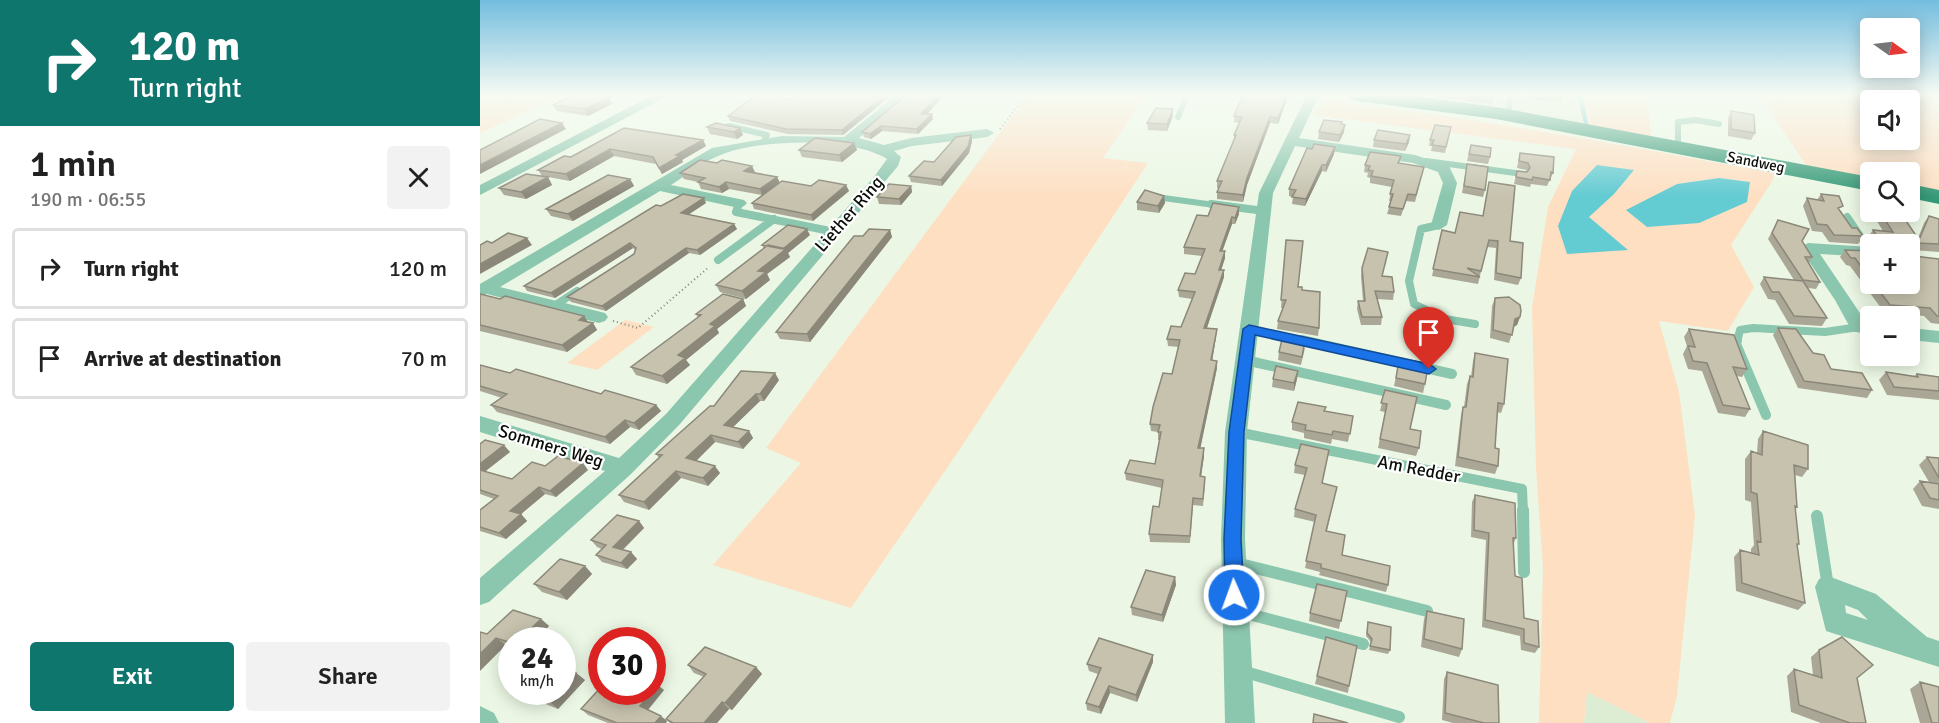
<!DOCTYPE html>
<html lang="en">
<head>
<meta charset="utf-8">
<style>
  :root { --surface:#fff; --page:#f2f2f2; --text:#222; --muted:#767676; --line:#e0e0e0; --accent:#0f766e }
  body { margin:0; font-family:Signika,sans-serif; background:var(--page); color:var(--text); height:100vh; display:flex; flex-direction:column; font-size:22px; white-space:nowrap }
  * { box-sizing:border-box; margin:0 }
  p { font-size:20px; color:var(--muted) }
  .icon { flex:none; width:33px; height:33px; fill:none; stroke:currentColor; stroke-width:2; stroke-linecap:round; stroke-linejoin:round }
  .map { position:relative; flex:1; overflow:hidden }
  .sheet { display:flex; flex-direction:column; background:var(--surface); width:480px }
  .sheet>* { flex:none }
  .top-card { background:#0f766e; color:#fff; overflow:hidden }
  .needle { width:39px; rotate:104deg }
  .tools { position:absolute; left:1380px; top:18px; display:grid; gap:12px }
  .tools a { display:grid; place-items:center; width:60px; height:60px; border-radius:6px; background:var(--surface); box-shadow:0 3px 15px #0003; font-size:30px }
  .speed { position:absolute; left:18px; top:627px; display:flex; gap:12px; font-size:30px; font-weight:700; text-align:center }
  .speed>* { display:grid; place-content:center; width:78px; height:78px; border-radius:50%; background:var(--surface); box-shadow:0 3px 15px #0003; line-height:1 }
  .speed small { font-size:15px; font-weight:400 }
  .speed .limit { border:9px solid #d22; background:#fff; color:#111 }
  .pin { position:absolute; display:grid; place-items:center; width:51px; height:51px; color:#fff; margin:-62px -26px; border-radius:50% 50% 50% 0; rotate:-45deg; box-shadow:0 0 6px #0007 }
  .pin .icon { rotate:45deg }
  .me { position:absolute; width:66px; margin:-33px; rotate:358deg; stroke-linejoin:round; filter:drop-shadow(0 0 4px #0008) }
  .turn { display:flex; align-items:center; gap:21px; height:126px; padding:0 30px; font-size:27px }
  .turn .icon { width:78px; height:78px; stroke-width:2.5 }
  .turn b { display:block; font-size:42px; line-height:51px }
  .round { display:grid; place-items:center; flex:none; width:63px; height:63px; border-radius:6px; background:var(--page) }
  .headline { display:flex; align-items:center; justify-content:space-between; height:102px; padding:0 30px }
  h1 { font-size:36px; font-weight:600; line-height:45px }
  .primary-button { display:flex; gap:12px; margin-top:auto; padding:12px 30px }
  .primary-button a { flex:1; height:69px; border-radius:6px; background:var(--accent); color:#fff; font-size:24px; font-weight:600; line-height:69px; text-align:center }
  .primary-button a+a { background:var(--page); color:var(--text) }
  ul { padding:0; list-style:none }
  li { display:flex; align-items:center; gap:18px; height:81px; margin:0 12px 9px; padding:0 18px; border:3px solid var(--line); border-radius:6px }
  li div { flex:1 }
  li b { display:block; font-size:22px }
  li em { font-style:normal }
  main { display:flex; flex:1; min-height:0 }
  .map>svg:first-child { display:block }
  .built { fill:#ddedd3 }
  .green { fill:#fedfc2; fill-rule:evenodd }
  .water { fill:#63cbd2 }
  .lines { fill:none; stroke-linecap:round; stroke-linejoin:round }
  .stream { stroke:#63cbd2; stroke-width:4 }
  .path { stroke:#7f877b; stroke-width:2; stroke-dasharray:1 3; stroke-linecap:butt }
  .lane-far3 { stroke:#8bc6ae; stroke-width:6 }
  .lane-far2 { stroke:#8bc6ae; stroke-width:8 }
  .lane-far1 { stroke:#8bc6ae; stroke-width:10 }
  .lane { stroke:#8bc6ae; stroke-width:12 }
  .street { fill:#8bc6ae; fill-rule:evenodd }
  .primary { fill:#369a78; fill-rule:evenodd }
  .wall { fill:#aaa796 }
  .shaded-wall { fill:#8b887a }
  .building { fill:#c6c2ae; stroke:#8b887a; stroke-width:1.5 }
  .route { fill:#1a73e8; stroke:#114b97; stroke-width:1.5 }
  .labels { text-anchor:middle; stroke-width:4.5; stroke-linejoin:round; paint-order:stroke }
  .far-street-label { font-size:15px; fill:#0b0f09; stroke:#fff }
  .street-label { font-size:18px; fill:#0b0f09; stroke:#fff }
</style>
</head>
<body>
<main>
<section class="sheet">
<div class="top-card">
<div class="turn"><svg class="icon" aria-label="right" viewBox="0 0 24 24"><path d="M7 20v-9h11M14 6l5 5-5 5"/></svg><div><b>120 m</b>Turn right</div></div>
</div>
<div class="headline"><div><h1>1 min</h1><p>190 m · 06:55</p></div><a class="round"><svg class="icon" aria-label="close" viewBox="0 0 24 24"><path d="M6 6l12 12M18 6L6 18"/></svg></a></div>
<ul>
<li><svg class="icon" aria-label="right" viewBox="0 0 24 24"><path d="M7 20v-9h11M14 6l5 5-5 5"/></svg><div><b>Turn right</b></div><em>120 m</em></li>
<li><svg class="icon" aria-label="arrive" viewBox="0 0 24 24"><path d="M6 21V4h12l-3 4 3 4H6"/></svg><div><b>Arrive at destination</b></div><em>70 m</em></li>
</ul>
<div class="primary-button"><a>Exit</a><a>Share</a></div>
</section>
<div class="map">
<svg width="1459" height="723" viewBox="0 0 1459 723">
  <rect width="100%" height="100%" fill="#ebf7e4"/>
  <path class="built" d="M933 95H1097L1102 124 933 100Z
    M1107 691 1170 723H1104Z"/>
  <path class="green" d="M0 95H85L0 133Z
    M548 95H666L623 158 668 163 478 452 371 608 233 565 321 463 286 448Z
    M1097 95H1167L1171 138 1102 124Z
    M1279 95H1448L1459 107V196L1430 191V172H1390V184L1331 172ZM1390 100H1430V140H1390Z
    M844 100C995 117 1145 146 1294 173L1293 180 1251 245 1274 287 1248 331 1179 321 1199 392 1215 515 1197 696 1190 723H1170L1107 692 1104 723H1059L1063 568 1056 468 1052 308 1068 207 1096 149 833 115ZM1153 170 1134 193 1109 217 1147 250 1078 226ZM1239 178 1270 182 1147 211 1197 184Z
    M145 320 174 327 117 370 87 363Z"/>
  <path class="water" d="M1117 165 1154 170 1134 194 1109 217 1148 250 1087 254 1078 226 1092 191Z
    M1239 178 1270 182 1267 202 1219 223 1167 227 1146 210 1197 184Z"/>
  <g class="lines">
    <path class="stream" d="M1100 95 1106 124"/>
    <path class="path" d="M846 98 863 100
      M520 129 546 95
      M133 321 158 328 229 267"/>
    <path class="lane-far3" d="M1028 115 1030 95
      M698 117 707 95
      M249 126 287 135 284 141
      M1198 148V122L1216 120 1239 124
      M946 161 1043 174
      M676 197 742 206
      M258 206 259 203"/>
    <path class="lane-far2" d="M259 204 256 212 355 232
      M731 204 784 211
      M1367 217 1390 251
      M959 225 941 229 929 281 934 304 965 319 995 324
      M238 260 294 219
      M74 306 97 291
      M769 329 827 342
      M1257 342 1260 330 1273 328 1345 332 1379 327"/>
    <path class="lane-far1" d="M821 340 972 374
      M1257 340 1256 344 1286 415
      M765 360 966 405
      M757 432 1042 489 1043 512"/>
    <path class="lane" d="M1043 510 1044 572
      M1337 516 1348 587
      M756 563 947 611
      M757 611 883 644
      M762 671 919 717"/>
    <path class="street" d="M173 95H189L0 195V185Z
      M416 95H430L379 138 404 145 431 138 507 129 514 133 507 137 432 146 414 151 421 157 418 166 200 424 151 474 9 602 0 605V578L125 471 0 432V416L139 458 186 414 394 177 407 159C372 137 282 139 243 154 225 160 207 175 191 185L264 200 267 203 264 206 259 208 180 191 20 287 125 313 128 317 125 321 119 323 7 294 0 296V284L232 148 302 136 364 137Z
      M827 95H839L819 138 935 155 969 166 977 183 967 225 959 230 951 225 963 183 958 172 933 163 815 146 793 193 767 432 765 539 775 723H745L741 539 745 432 779 193Z
      M1328 243 1390 247V257L1340 254 1386 322 1390 323V335L1372 331 1355 300 1320 248Z
      M1430 328 1459 331V343L1430 340Z
      M1348 576 1396 594 1447 637 1459 641V667L1346 631 1335 587 1339 579ZM1365 605 1378 610 1388 620 1366 613Z
      M0 706 14 713 19 723H0Z"/>
    <path class="primary" d="M868 95H924L1016 107 1390 177V191L1016 119 877 101 870 99Z
      M1430 184 1459 190V204L1430 198Z"/>
  </g>
  <path class="wall" d="M93 95H135V96L130 99 132 104 108 116 77 111 73 105Z
    M305 95 304 99 307 100 412 95 363 135 308 134 250 121 248 116Z
    M464 95 447 114H452L453 119 438 134 402 131 391 139 384 137 382 132Z
    M956 95H1014L1012 104 955 97Z
    M1048 95H1083L1081 102 1049 99Z
    M807 99 798 124 790 123 767 185 763 202 737 199V192L739 188H737V181L754 141V135L759 123 754 122V116Z
    M1251 111 1275 133 1271 140 1248 136V118Z
    M693 116 687 131 668 130 667 123Z
    M227 127 260 128 263 135 257 139 230 134Z
    M971 127 965 153 951 151 952 146H949L950 140Z
    M144 128 223 140 226 146 202 160 203 162 182 174 176 164 134 156 90 181 68 177 72 185 46 199 24 195 19 188 62 176 58 170 91 157Z
    M839 132H864L859 142 838 139Z
    M491 135 492 141 489 153 462 186 431 182 429 176 454 162Z
    M930 135 929 142 925 151 893 147 894 140Z
    M374 143 377 150 362 162 322 157 319 150Z
    M991 145 1010 157 1008 164 987 161Z
    M855 147 854 154 846 172 842 171 825 206 812 204 813 197 809 196V189L832 149Z
    M1040 153 1073 173 1067 186 1051 184 1050 187 1034 184 1037 171 1047 172 1046 170 1037 168Z
    M921 156 919 163 944 167 935 202 926 201 921 216 907 214 911 201H909L912 187 890 183V178L887 177 888 173 884 172 885 165Z
    M987 164 1005 190 1003 197 982 193Z
    M275 172 274 173 297 177 300 183 331 186 366 185 369 191 333 221 274 209 272 203 282 195 249 189 242 193 221 189 218 182 204 179 200 173Z
    M150 179 154 186 93 221 71 216 66 209Z
    M1009 182 1030 241 1041 278 1038 285 1014 280 1016 248 1007 247 998 284 952 276 962 230 975 233 1003 216Z
    M431 186 432 192 421 205 399 204 397 197Z
    M1341 194 1360 211 1372 228 1383 236 1378 244 1349 242 1342 232 1332 231 1323 206 1327 198 1337 200Z
    M684 196 685 203 679 213 657 210V202Z
    M226 203 208 215 254 224 257 229 220 255 209 253 126 311 91 302 87 297 154 254 155 250 153 248 75 298 47 291 44 286 181 206Z
    M1393 212H1420L1438 238 1444 223 1449 216 1459 219V252L1433 250 1434 256 1459 259V324L1451 323 1444 316 1404 312 1370 266 1366 265 1360 257 1365 250 1390 251V284H1430V244H1392L1388 237 1393 230 1403 231 1392 213Z
    M759 214 755 224H752L742 251H745V258L741 270H744V277L727 328 736 337 732 361 737 368 720 448H724V456L721 476 725 484 723 506 713 505 710 543 670 542 669 534 679 507 682 488 646 480 645 473 675 464 680 440H678V432L671 431 670 424 692 374 699 347 688 346 687 339 701 327 712 299 699 297 698 290 715 274 722 256 704 254V247L728 216Z
    M1298 220 1322 241 1332 257 1329 263 1340 282 1336 289 1328 288 1347 318 1342 326 1309 324 1295 300 1288 299 1280 284 1284 277 1314 280 1288 239Z
    M410 230 412 237 330 342 300 339 296 332 383 236Z
    M330 235 308 253 310 257 287 274 290 280 266 299 240 292 236 285 284 249 282 245Z
    M806 240 818 287 822 290 839 328 838 336 797 329 798 321 803 308H801Z
    M882 268 903 276 914 292 913 300 897 299 902 317 901 325H881L877 309 878 301H883L881 276Z
    M0 294 113 323 117 330 87 352 0 331Z
    M1015 298 1040 317 1037 325 1034 327 1029 343 1010 338 1012 306Z
    M263 299 266 306 237 329 239 333 206 360 210 365 187 384 156 375 151 367 218 318 216 314Z
    M1298 328 1333 353 1351 369 1392 390 1387 398 1318 388 1293 335Z
    M1209 329 1267 369 1262 377 1257 376 1270 409 1265 417 1238 413 1222 371 1208 369 1203 354 1207 346 1204 337Z
    M825 348 821 365 798 360 799 352Z
    M995 353 1024 404 1021 413 1017 412 1015 448 1018 466 1015 474 975 466 981 415 983 407H984L987 384 990 376 991 377 993 361Z
    M0 365 30 373 121 394 176 405 181 411 159 430 150 427 130 444 17 412 11 405 22 398 0 391Z
    M918 366 945 384 943 393 914 386Z
    M818 371 817 379 814 391 792 387 793 379Z
    M1406 372 1434 376 1437 374 1459 377V400L1407 395 1399 380Z
    M299 380 284 401H280L253 427 269 431 273 438 263 449 235 442 216 461 240 473 228 486 201 478 169 510 144 502 139 495 179 458 176 454 234 406Z
    M905 390 930 429 939 448 936 456 898 448 905 412 900 411Z
    M845 411 873 416 868 442 852 439 851 444 824 438V433L812 430V422Z
    M1283 431 1328 469 1322 477 1315 475 1317 507 1315 509 1319 544 1317 547 1325 603 1318 610 1256 591 1254 557 1260 550 1271 553V549L1274 545 1271 502 1265 500V459L1271 451 1277 453 1278 439Z
    M0 444 30 452 5 471 32 479 65 466 108 470 76 497 65 494 41 514 47 521 26 539 0 531V510L14 499 0 494Z
    M821 444 843 483 857 487 847 531 862 555 908 585 906 592 839 575 840 572 825 568 835 522 814 517 815 509 825 475 814 473 815 465Z
    M1447 457 1459 458V509L1442 506 1433 489 1440 481 1449 482 1439 465Z
    M995 495 1036 538 1033 545 1035 576 1044 618 1059 647 1055 653 1041 650 1040 636 1002 627 1006 540 991 537 992 502Z
    M159 521 164 528 143 550 151 552 157 559 147 569 122 562 116 555 122 549 117 547 111 540Z
    M105 566 112 574 87 600 62 592 54 584Z
    M695 577 696 585 683 622 652 615 651 607Z
    M867 591 859 629 829 621 830 613Z
    M947 611 982 649 979 657 941 647 944 619Z
    M61 619 69 626 55 640H32V647L26 645 7 634Z
    M888 622 910 650 908 654 889 650 891 642 886 636Z
    M846 637 869 686 868 693 835 684Z
    M1339 650 1377 678 1386 723H1341L1311 712 1307 676 1314 669 1333 675 1331 657Z
    M673 655V662L657 702 630 693 621 714 607 710 606 703 618 674 609 671 607 664Z
    M208 665 276 667 282 674 252 710 249 709 237 723H190L186 719 224 677 214 673Z
    M967 672 1019 723H973L962 720 964 679Z
    M96 673 105 680 78 709 43 695 39 692H82Z
    M1440 682 1459 723H1440L1430 689Z
    M184 690 168 710 187 721 186 723H128L108 715 101 709Z"/>
  <path class="shaded-wall" d="M122 95H135V96L130 99 132 104 108 116 105 109Z
    M405 95H412L363 135 362 130Z
    M459 95H464L443 119 441 114Z
    M807 95V99L798 124V118Z
    M693 109V116L687 131V124Z
    M452 114 453 119 438 134 437 129Z
    M790 117V123L767 185 763 202V195L767 178Z
    M82 123 86 129 0 174V165Z
    M865 125 864 132 859 142 860 135Z
    M401 126 402 131 391 139 390 134Z
    M260 128 263 135 257 139 254 132Z
    M491 135 492 141 489 153 462 186 461 180Z
    M930 135 929 142 925 151 926 144Z
    M223 140 226 146 202 160 203 162 182 174 179 168 196 155Z
    M374 143 377 150 362 162 359 155Z
    M855 147 854 154 846 172V165Z
    M130 149 134 156 90 181 86 174Z
    M842 165V171L825 206 826 199Z
    M272 166 275 172 267 177 264 171Z
    M68 177 72 185 46 199 41 192Z
    M297 177 300 183 282 195 280 189Z
    M150 179 154 186 93 221 88 214Z
    M246 182 249 189 242 193 239 187Z
    M366 185 369 191 333 221 331 215Z
    M431 186 432 192 421 205 419 199Z
    M684 196 685 203 679 213 678 206Z
    M224 198 226 203 203 218 201 213Z
    M759 207V214L755 224V218Z
    M752 217V224L740 258V251Z
    M254 224 257 229 220 255 217 250Z
    M327 229 330 235 308 253 310 257 287 274 290 280 266 299 262 291 278 271 302 249Z
    M410 230 412 237 330 342 327 334Z
    M47 238 52 245 0 274V264Z
    M150 243 153 248 75 298 71 293Z
    M206 248 209 253 126 311 122 306Z
    M745 251V258L739 277V270Z
    M744 270V277L724 336V328Z
    M263 299 266 306 237 329 239 333 206 360 210 365 187 384 182 376 198 355 230 324Z
    M104 316 109 323 99 320Z
    M1040 317 1037 325 1033 327 1035 319Z
    M113 323 117 330 87 352 82 345Z
    M737 329 736 337 731 368V360Z
    M737 361V368L719 455 718 448Z
    M818 371 817 379 814 391V383Z
    M295 373 299 380 284 401 280 394Z
    M276 394 280 401 248 432 244 425Z
    M176 405 181 411 159 430 154 423Z
    M145 420 150 427 130 444 125 437Z
    M269 431 273 438 263 449 258 442Z
    M231 435 235 442 211 466 206 458Z
    M24 445 30 452 2 474 0 472V464Z
    M724 448V456L720 484V476Z
    M103 463 108 470 76 497 70 491Z
    M235 466 240 473 228 486 223 478Z
    M196 471 201 478 169 510 164 502Z
    M59 487 65 494 41 514 47 521 26 539 19 533 30 511Z
    M159 521 164 528 139 553 133 547Z
    M151 552 157 559 147 569 141 563Z
    M105 566 112 574 87 600 79 592Z
    M695 577 696 585 683 622 682 615Z
    M61 619 69 626 55 640H39Z
    M16 638 26 645 0 671V654Z
    M673 655V662L657 702 656 695Z
    M276 667 282 674 252 710 245 703Z
    M96 673 105 680 78 709 69 701 79 692H82V687Z
    M178 685 184 690 166 712 160 706Z
    M629 686 630 693 621 714 619 707Z
    M242 702 249 709 237 723H224Z
    M181 716 187 721 186 723H175Z"/>
  <path class="building" d="M93 95H122L120 96 129 98 105 109 73 105Z
    M276 95H302L301 97 307 100 315 95H405L362 130 306 129 248 116Z
    M426 95H459L441 114H452L437 129 401 126 390 134 382 132Z
    M763 95H807L798 118 790 117 767 178 763 195 737 192 742 181H737L756 135H754L762 117 754 116Z
    M676 108 693 109 687 124 667 123Z
    M1251 111 1274 115 1275 133 1251 129Z
    M60 119 82 123 0 165V150Z
    M844 120 862 122 861 124 865 125 860 135 839 132Z
    M236 123 260 128 254 132 227 127Z
    M955 125 971 127 966 147 952 145 954 140H950Z
    M144 128 223 140 196 155 200 156 179 168 173 157 130 149 86 174 58 170 84 156 91 157Z
    M898 130 930 135 926 144 894 140Z
    M491 135 488 147 461 180 429 176 444 161 454 162 476 137Z
    M335 138 374 143 359 155 319 150Z
    M834 144 855 147 846 165H842L826 199 812 197 816 190 809 189 827 148 832 149Z
    M991 145 1011 148 1010 157 989 154Z
    M890 152 921 156 918 163 944 167 936 195 928 194 923 209 909 207 913 194H910L914 180 891 176 893 171 888 170 890 166 885 165Z
    M1040 153 1074 157 1073 173 1071 172 1070 180 1053 177 1052 180 1036 177 1037 171 1047 172 1050 168 1048 163 1039 161Z
    M220 160 237 163 242 160 272 166 264 171 297 177 280 189 246 182 239 187 218 182 225 178 200 173Z
    M987 164 1008 167 1005 190 984 186Z
    M46 174 68 177 41 192 19 188Z
    M128 175 150 179 88 214 66 209Z
    M339 180 366 185 331 215 272 203 302 181 331 186Z
    M1009 182 1035 186 1030 241 1043 243 1041 278 1016 273 1018 241 1009 240 1001 271 987 268 1000 277 953 269 962 230 975 233 980 212 1003 216Z
    M409 184 431 186 419 199 397 197Z
    M665 190 684 196 678 206 657 202Z
    M203 194 224 198 201 213 254 224 217 250 206 248 122 306 87 297 154 254 156 248 150 243 71 293 44 286 176 205 181 206Z
    M1341 194 1359 196 1363 206 1358 208 1372 228H1377L1383 236 1354 235 1347 225 1337 224 1327 198 1344 201Z
    M733 203 759 207 755 218 752 217 740 251H745L739 270H744L724 328 737 329 731 360 737 361 718 448H724L720 476 725 477 723 499 713 498 710 536 669 534 673 506 679 507 683 480 645 473 650 460 675 464 681 432H678L680 425 670 424 673 407 683 373 692 374 700 340 687 339 691 326 701 327 715 292 698 290 705 273 715 274 725 249 704 247 717 215 728 216Z
    M1400 212H1420L1439 240 1449 216 1459 219V244L1435 243 1433 245 1434 256 1459 259V316H1457L1450 308 1410 305 1394 284H1430V244H1400L1401 243 1393 230 1413 232Z
    M1298 220 1329 229 1322 241 1332 257H1325L1340 282 1323 280 1292 233Z
    M308 225 327 229 303 249 282 245Z
    M389 229 410 230 327 334 296 332 374 236H383Z
    M28 233 47 238 0 264V245L7 241 12 243Z
    M806 240 823 241 818 287H822V290L840 292 839 328 798 321 806 300H801Z
    M288 245 306 249 278 271 286 272 262 291 236 285Z
    M888 248 908 252 902 276 912 277 914 292 895 291 902 317H882L878 301H885L882 268Z
    M1365 250 1390 251V279L1375 258H1371Z
    M1284 277 1323 281 1347 318 1314 316 1299 292H1292Z
    M0 294 20 299 25 296 104 316 99 320 113 323 82 345 0 325Z
    M243 294 263 299 230 324 235 326 198 355 205 358 182 376 151 367 221 315 216 314Z
    M1029 297 1040 305 1041 311 1040 317 1035 319 1032 335 1013 330 1015 298Z
    M1298 328 1316 329 1333 353 1344 355 1351 369 1382 373 1392 390 1324 381Z
    M1209 329 1254 335 1267 369 1253 367 1270 409 1243 405 1227 363 1213 361 1208 346 1215 347Z
    M803 335 825 340 822 357 799 352Z
    M995 353 1028 359 1024 404 1018 403 1015 448 1019 449 1018 466 978 457 983 407H986L990 376 993 377Z
    M0 365 30 373 36 369 121 394 125 390 176 405 154 423 145 420 125 437 11 405 27 394 0 386Z
    M796 366 818 371 814 383 793 379Z
    M918 366 947 372 945 384 916 378Z
    M261 371 295 373 280 394H276L244 425 269 431 258 442 231 435 206 458 235 466 223 478 196 471 164 502 139 495 182 455 176 454 230 406H234Z
    M1406 372 1438 377 1437 374 1459 377V391L1414 387Z
    M905 390 937 397 930 429 941 431 939 448 900 439 907 404 901 403Z
    M818 402 846 407 844 411 873 416 870 434 853 431 852 435 825 430 826 425 812 422Z
    M1283 431 1328 445V469L1314 465 1317 507 1315 506 1319 544H1317L1325 603 1262 583 1260 550 1279 555 1277 541 1281 542 1277 494 1271 492V451L1282 455Z
    M5 440 24 445 0 464V444Z
    M821 444 849 450 842 483 857 487 846 531 865 535 862 555 910 566 908 585 841 568V564L826 561 836 515 815 509 827 468 815 465Z
    M78 456 103 463 70 491 59 487 30 511 41 514 19 533 0 527V510L18 496 0 490V470L32 479 52 462 65 466Z
    M1447 457 1459 458V478Z
    M1440 481 1459 484V500L1450 498Z
    M995 495 1035 503 1036 538H1033L1035 576 1042 578 1044 618 1058 621 1059 647 1044 643V629L1005 620 1009 533 994 530Z
    M137 515 159 521 133 547 151 552 141 563 116 555 126 545 111 540Z
    M80 559 105 566 79 592 54 584Z
    M666 570 695 577 682 615 651 607Z
    M837 584 867 591 861 621 830 613Z
    M33 610 61 619 39 640H32V643L16 638 0 654V632L7 634Z
    M947 611 984 619 982 649 944 639Z
    M888 622 911 627 910 650 890 646 892 639 887 633Z
    M846 637 877 646 869 686 837 676Z
    M1362 637 1393 665 1377 678 1386 723H1370L1319 705 1314 669 1342 678 1339 650Z
    M619 638 673 655 656 695 629 686 619 707 606 703 621 668 607 664Z
    M225 647 276 667 245 703 242 702 224 723H193L186 719 226 674 208 665Z
    M82 668 96 673 82 687Z
    M967 672 1018 685 1019 723H1004L965 713Z
    M172 682 178 685 172 691Z
    M1440 682 1459 687V723H1452Z
    M122 686V692H172L160 706 181 716 175 723H137L101 709Z
    M44 692H79L69 701Z
    M834 714 868 723H833Z"/>
  <linearGradient id="sky" x2="0" y2="1"><stop stop-color="#73bddf"/><stop offset="0.48" stop-color="#f6fbf3"/><stop offset="1" stop-color="#f6fbf3" stop-opacity="0"/></linearGradient>
  <rect width="1459" height="197" fill="url(#sky)"/>
  <path class="route" d="M769 325 949 364 956 369 949 374 775 335 764 432 761 539 764 595 761 600 754 603 748 600 745 595 744 539 749 432 763 329Z"/>
  <g class="labels">
    <g class="far-street-label">
      <text transform="translate(1276 162) rotate(11)" y="5">Sandweg</text>
    </g>
    <g class="street-label">
      <text transform="translate(369 214) rotate(-49)" y="6">Liether Ring</text>
      <text transform="translate(71 446) rotate(17)" y="6">Sommers Weg</text>
      <text transform="translate(939 469) rotate(11)" y="6">Am Redder</text>
    </g>
  </g>
</svg>
<div class="tools">
<a><svg class="needle" viewBox="-14 -14 28 28"><path d="M0-13l5 13h-10z" fill="#e53935"/><path d="M0 13l5-13h-10z" fill="#767676"/></svg></a>
<a><svg class="icon" aria-label="sound" viewBox="0 0 24 24"><path d="M4 9h4l5-4v14l-5-4H4zM17 9q2 3 0 6"/></svg></a>
<a><svg class="icon" aria-label="search" viewBox="0 0 24 24"><circle cx="10" cy="10" r="6"/><path d="M15 15l6 6"/></svg></a>
<a>+</a>
<a>−</a>
</div>
<div class="speed"><div>24<small>km/h</small></div><div class="limit">30</div></div>
<div class="pin" style="left:949px;top:369px;background:#d93025"><svg class="icon" aria-label="arrive" viewBox="0 0 24 24"><path d="M6 21V4h12l-3 4 3 4H6"/></svg></div>
<svg class="me" style="left:754px;top:595px" viewBox="-20 -20 40 40"><circle r="17" fill="#1a73e8" stroke="#fff" stroke-width="3"/><path d="M0-11L8 9 0 5-8 9z" fill="#fff"/></svg>
</div>
</main>
</body>
</html>
